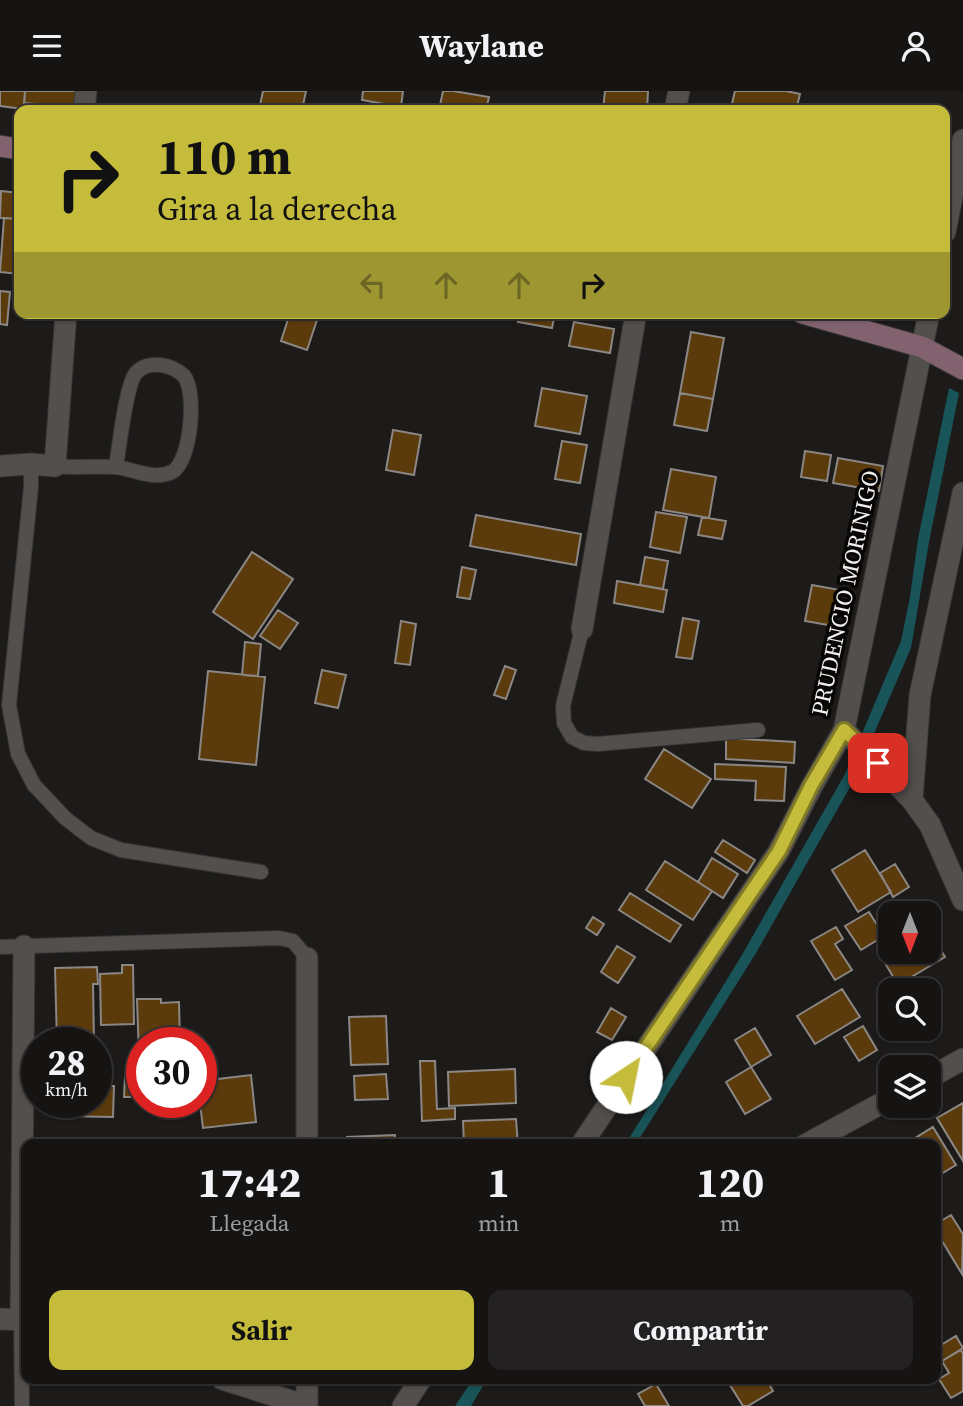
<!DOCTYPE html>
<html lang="es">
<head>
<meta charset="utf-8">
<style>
  :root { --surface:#161413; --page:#232121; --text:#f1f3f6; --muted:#9e9ea0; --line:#353333; --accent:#c6bc3c }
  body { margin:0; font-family:"Source Serif 4",serif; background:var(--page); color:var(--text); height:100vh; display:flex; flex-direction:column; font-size:26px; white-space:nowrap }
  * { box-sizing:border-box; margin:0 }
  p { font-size:23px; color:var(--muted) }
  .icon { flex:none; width:38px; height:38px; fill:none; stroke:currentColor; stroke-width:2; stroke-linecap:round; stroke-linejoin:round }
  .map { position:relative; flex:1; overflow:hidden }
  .sheet { position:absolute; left:21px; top:1048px; width:920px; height:245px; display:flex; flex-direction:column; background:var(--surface); border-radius:14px; box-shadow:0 2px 5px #0004,0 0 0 2px var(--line) }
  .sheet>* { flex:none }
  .guide { position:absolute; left:14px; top:14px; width:936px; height:214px; border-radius:14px; box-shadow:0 2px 5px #0004,0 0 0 2px var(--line); background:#c6bc3c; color:#111; overflow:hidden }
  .needle { width:46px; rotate:180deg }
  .fabs { position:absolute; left:878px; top:810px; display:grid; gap:14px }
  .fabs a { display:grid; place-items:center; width:63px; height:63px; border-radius:14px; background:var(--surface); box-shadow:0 2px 5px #0004,0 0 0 2px var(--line); font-size:35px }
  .speed { position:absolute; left:21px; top:936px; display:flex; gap:14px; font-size:35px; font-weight:700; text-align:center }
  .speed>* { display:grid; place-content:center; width:91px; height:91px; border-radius:50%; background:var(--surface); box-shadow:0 2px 5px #0004,0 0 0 2px var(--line); line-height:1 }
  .speed small { font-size:18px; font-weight:400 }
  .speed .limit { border:10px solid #d22; background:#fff; color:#111 }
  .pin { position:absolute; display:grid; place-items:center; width:60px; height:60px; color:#fff; margin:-30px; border-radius:14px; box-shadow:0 4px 10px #0006 }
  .me { position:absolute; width:77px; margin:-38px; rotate:34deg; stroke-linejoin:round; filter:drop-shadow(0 0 5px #0008) }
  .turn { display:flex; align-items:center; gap:24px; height:147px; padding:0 28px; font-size:32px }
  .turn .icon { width:91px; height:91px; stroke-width:2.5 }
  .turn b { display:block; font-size:49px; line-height:60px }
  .lanes { display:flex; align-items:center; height:66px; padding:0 28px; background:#0003; justify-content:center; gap:35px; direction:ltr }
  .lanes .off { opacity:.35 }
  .eta { display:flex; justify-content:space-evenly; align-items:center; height:119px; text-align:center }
  .eta b { font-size:42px; font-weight:700; line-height:49px }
  .button { display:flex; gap:14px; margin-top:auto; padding:14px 28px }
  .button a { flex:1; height:80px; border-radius:14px; background:var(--accent); color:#111; font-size:28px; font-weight:700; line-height:80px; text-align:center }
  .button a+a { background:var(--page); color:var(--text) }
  header { display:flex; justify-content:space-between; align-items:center; height:91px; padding:0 28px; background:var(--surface); font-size:32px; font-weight:700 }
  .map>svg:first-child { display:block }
  .water { fill:#195458 }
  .building { fill:#5b3a0c; stroke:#8a8784; stroke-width:2 }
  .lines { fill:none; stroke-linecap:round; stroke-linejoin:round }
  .lane-casing { stroke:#363534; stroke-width:16 }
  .street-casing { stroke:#363534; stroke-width:23 }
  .secondary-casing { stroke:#363534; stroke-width:23 }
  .lane { stroke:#524f4d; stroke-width:14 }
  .street { stroke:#524f4d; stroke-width:21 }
  .secondary { stroke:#836270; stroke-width:21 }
  .route-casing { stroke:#817a27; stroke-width:18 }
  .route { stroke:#c6bc3c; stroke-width:12 }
  .labels { text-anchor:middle; stroke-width:7; stroke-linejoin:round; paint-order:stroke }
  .street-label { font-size:23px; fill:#f2f0ef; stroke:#070605 }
</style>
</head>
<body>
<header><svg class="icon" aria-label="menu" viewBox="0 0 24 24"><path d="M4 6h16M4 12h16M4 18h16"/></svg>Waylane<svg class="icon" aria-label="person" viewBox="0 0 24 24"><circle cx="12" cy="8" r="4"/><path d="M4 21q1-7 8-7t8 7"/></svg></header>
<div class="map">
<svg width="963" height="1315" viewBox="0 0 963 1315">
  <rect width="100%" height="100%" fill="#1d1b19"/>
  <path class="water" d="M949 297 959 302 929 451 911 557 854 689 756 862 636 1053 625 1054 742 864 845 683 901 550 910 506 918 448Z
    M473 1288H487L471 1315H455Z"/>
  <path class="building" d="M0 0H25L24 18 0 15Z
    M25 0H82L81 17 24 12Z
    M263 0H306L302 19H259Z
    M363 0H403L401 16 362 9Z
    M443 0H453L489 6 486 19H439Z
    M605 0H648L647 19H603Z
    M735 0H786L800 3 796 19H744L731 17Z
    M1 100 19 102V128L0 127Z
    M4 127 19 128V183L0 181Z
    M0 200 10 201 7 234 0 233Z
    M290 222 319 223 307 259 281 250Z
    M519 222H555L552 237 518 231Z
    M574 231 614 238 610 262 569 255Z
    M691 241 724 247 713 308 680 302Z
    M542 297 587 305 580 343 535 335Z
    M680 302 713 308 707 340 674 334Z
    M393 339 421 344 414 384 386 379Z
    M562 350 587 354 580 392 555 388Z
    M805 360 831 364 827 390 801 386Z
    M838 367 883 375 879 400 833 392Z
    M671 378 716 386 709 427 663 419Z
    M656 421 687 426 680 462 650 456Z
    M476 424 581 443 576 474 470 455Z
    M702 426 726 430 722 448 698 444Z
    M252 461 293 488 253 548 213 521Z
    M645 466 668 470 663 498 640 494Z
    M462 476 476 479 470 508 457 506Z
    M617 490 667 499 663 521 614 512Z
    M812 494 840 499 834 535 805 530Z
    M278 519 298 532 280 558 260 545Z
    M683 527 699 530 692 568 676 566Z
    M401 530 416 533 410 574 395 572Z
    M245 551 261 553 258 585 242 584Z
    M505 575 516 579 506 608 494 604Z
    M322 579 346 584 338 617 315 612Z
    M208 580 265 586 256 674 199 668Z
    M726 647 795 651 794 672 726 668Z
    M664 658 711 688 692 717 645 688Z
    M715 673 786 676 784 710 755 709 756 690 715 688Z
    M723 749 755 769 747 782 715 761Z
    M865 759 891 801 858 821 832 779Z
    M712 767 738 783 723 807 698 791Z
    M665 770 712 800 693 829 646 799Z
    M895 773 909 796 893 806 880 782Z
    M630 802 681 834 670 851 619 819Z
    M869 821 884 845 861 859 845 835Z
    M593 826 604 833 597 844 586 837Z
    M836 836 843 848 835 853 852 879 835 889 811 850Z
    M929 840 945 866 898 894 882 867 892 861H929Z
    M617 855 635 866 618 892 601 881Z
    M122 874H133L134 933 101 934 100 883 122 882Z
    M97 876 98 893H93L94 952H57L55 877Z
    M842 898 860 926 815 953 797 925Z
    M137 908H161V912L179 911 180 952H142V965H139Z
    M611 917 626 926 612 949 597 941Z
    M386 925 388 973 351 974 349 926Z
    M863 935 877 959 859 970 844 946Z
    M755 937 771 964 751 976 735 949Z
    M100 970 101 988 96 989V971Z
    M420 970H435L437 1018 455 1017V1028L422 1030Z
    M751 976 771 1008 745 1023 726 991Z
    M515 978 516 1012 449 1015 448 981Z
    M386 983 388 1008 355 1009 354 985Z
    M251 984 256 1031 203 1037 200 1012H201V990Z
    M125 985H142V1006H124Z
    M96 995H114L113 1026 61 1025V1012H96Z
    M154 1012H182V1021L154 1020Z
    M963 1012V1070L937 1027Z
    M516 1028 518 1054H464L463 1030Z
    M933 1036 956 1074 936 1086V1054H904Z
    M395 1044V1054H347V1046Z
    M951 1124 963 1143 962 1183 936 1140V1133Z
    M956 1245 963 1257 942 1270 936 1260V1257Z
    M961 1259 963 1263V1300L951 1307 939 1288 949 1282 942 1270Z
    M740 1288H766L773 1300 748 1315H743L730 1294Z
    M656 1293 669 1315H645L638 1303Z"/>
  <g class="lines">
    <defs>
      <path id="lane" d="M31 373V396L9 614 18 663 34 694 65 727 91 747 121 759 261 781
        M55 375C74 377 94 375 114 376 132 377 153 390 172 381 191 371 197 301 184 285 178 279 169 275 160 274 152 273 142 275 136 282 126 293 119 358 116 376
        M582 538 563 615 564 632 572 646 584 652 598 653 758 639
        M0 856 279 847 293 850 307 867
        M21 1229 22 1315"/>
      <path id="street" d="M84 19 86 0
        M675 19 679 0
        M945 141 963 49
        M0 375 31 373 55 375 66 222
        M963 402 920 604 912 709 930 734 963 809
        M582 538 636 222
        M844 639 912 709
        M929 987 963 968
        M307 1054V867
        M581 1054 779 760 812 695 844 639 929 222
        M805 1054 891 1007
        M0 1228 26 1229
        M21 1229 24 855
        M222 1288 307 1315
        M307 1315V1288
        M403 1315 421 1288"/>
      <path id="secondary" d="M0 55 19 58
        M802 222 922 256 963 278"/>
    </defs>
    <use href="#lane" class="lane-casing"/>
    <use href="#street" class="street-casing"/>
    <use href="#secondary" class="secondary-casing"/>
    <use href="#lane" class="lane"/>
    <use href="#street" class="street"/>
    <use href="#secondary" class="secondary"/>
  </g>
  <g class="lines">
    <defs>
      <path id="route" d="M626 986 779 760 811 695 844 639 878 672"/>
    </defs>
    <use href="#route" class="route-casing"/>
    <use href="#route" class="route"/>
  </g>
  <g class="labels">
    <g class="street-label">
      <text transform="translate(845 502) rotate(-78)" y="8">PRUDENCIO MORINIGO</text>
    </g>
  </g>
</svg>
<div class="fabs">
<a><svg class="needle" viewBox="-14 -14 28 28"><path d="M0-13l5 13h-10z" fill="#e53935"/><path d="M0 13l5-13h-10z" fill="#9e9ea0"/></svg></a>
<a><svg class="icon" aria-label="search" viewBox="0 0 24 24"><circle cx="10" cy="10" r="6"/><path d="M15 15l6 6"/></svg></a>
<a><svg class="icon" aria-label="layers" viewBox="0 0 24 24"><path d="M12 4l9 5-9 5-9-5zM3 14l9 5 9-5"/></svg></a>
</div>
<div class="speed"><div>28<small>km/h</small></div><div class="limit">30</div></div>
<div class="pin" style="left:878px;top:672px;background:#d93025"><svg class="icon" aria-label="arrive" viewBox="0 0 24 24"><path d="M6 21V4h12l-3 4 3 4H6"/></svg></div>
<svg class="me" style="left:626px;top:986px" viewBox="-20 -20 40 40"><circle r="19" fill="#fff"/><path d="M0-13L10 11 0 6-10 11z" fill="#c6bc3c"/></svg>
<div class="guide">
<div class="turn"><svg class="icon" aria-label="right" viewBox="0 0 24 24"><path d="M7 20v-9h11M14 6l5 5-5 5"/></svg><div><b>110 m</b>Gira a la derecha</div></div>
<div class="lanes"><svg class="icon off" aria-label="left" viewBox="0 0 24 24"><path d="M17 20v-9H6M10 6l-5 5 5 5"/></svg><svg class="icon off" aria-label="ahead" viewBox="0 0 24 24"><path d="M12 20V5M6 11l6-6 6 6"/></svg><svg class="icon off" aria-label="ahead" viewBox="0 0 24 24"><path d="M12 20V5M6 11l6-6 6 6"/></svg><svg class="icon" aria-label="right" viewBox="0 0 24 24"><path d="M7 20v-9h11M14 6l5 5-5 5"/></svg></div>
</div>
<section class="sheet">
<div class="eta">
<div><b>17:42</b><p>Llegada</p></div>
<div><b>1</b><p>min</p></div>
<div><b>120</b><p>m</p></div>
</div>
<div class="button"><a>Salir</a><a>Compartir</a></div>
</section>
</div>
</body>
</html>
